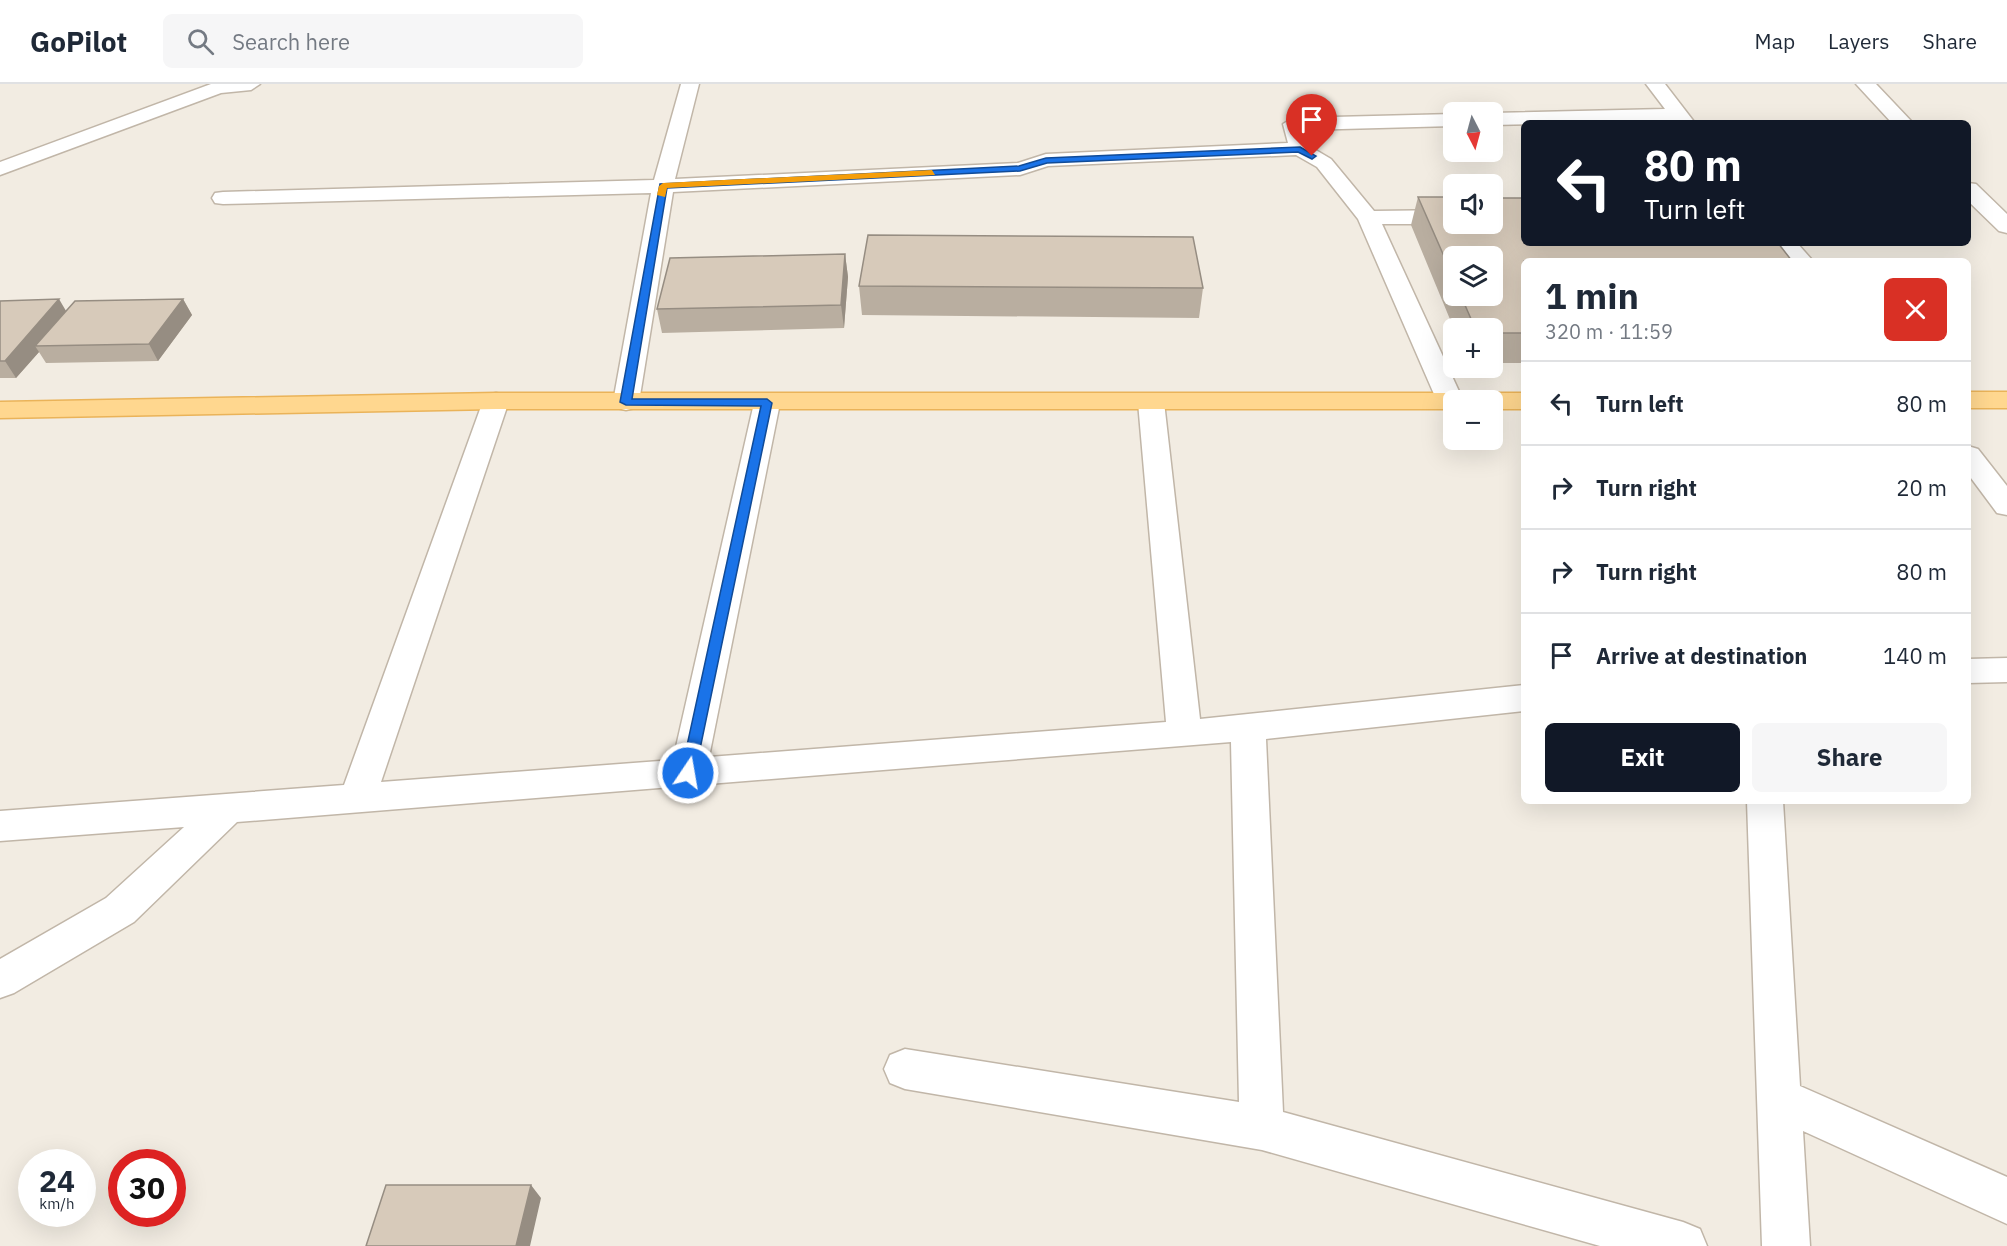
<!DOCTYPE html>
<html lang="en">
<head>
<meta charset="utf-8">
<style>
  :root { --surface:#fff; --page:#f6f6f7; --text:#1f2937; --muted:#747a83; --line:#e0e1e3; --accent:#111827 }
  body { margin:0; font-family:"IBM Plex Sans",sans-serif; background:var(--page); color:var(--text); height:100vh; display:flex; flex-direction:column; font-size:22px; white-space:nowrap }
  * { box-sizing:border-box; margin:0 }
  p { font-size:20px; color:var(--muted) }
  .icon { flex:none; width:33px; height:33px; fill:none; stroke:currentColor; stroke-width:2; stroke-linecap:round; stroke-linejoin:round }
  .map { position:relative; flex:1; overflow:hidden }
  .sheet { position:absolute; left:1521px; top:174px; width:450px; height:546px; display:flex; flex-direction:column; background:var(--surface); border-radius:9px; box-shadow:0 6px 24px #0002 }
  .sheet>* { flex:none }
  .hud { position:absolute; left:1521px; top:36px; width:450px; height:126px; border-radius:9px; box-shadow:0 6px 24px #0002; background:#111827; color:#fff; overflow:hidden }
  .needle { width:39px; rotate:174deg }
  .fabs { position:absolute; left:1443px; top:18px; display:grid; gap:12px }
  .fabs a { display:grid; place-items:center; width:60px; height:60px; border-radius:9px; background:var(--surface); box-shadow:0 6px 24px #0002; font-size:30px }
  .speed { position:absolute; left:18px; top:1065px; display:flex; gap:12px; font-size:30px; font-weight:700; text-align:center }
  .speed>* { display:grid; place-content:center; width:78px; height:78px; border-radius:50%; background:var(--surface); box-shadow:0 6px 24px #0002; line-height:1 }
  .speed small { font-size:15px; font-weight:400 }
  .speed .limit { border:9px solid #d22; background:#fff; color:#111 }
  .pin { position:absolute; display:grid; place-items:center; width:51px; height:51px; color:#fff; margin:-62px -26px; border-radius:50% 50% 50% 0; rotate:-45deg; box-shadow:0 0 6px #0007 }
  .pin .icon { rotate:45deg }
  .me { position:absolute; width:66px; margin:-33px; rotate:12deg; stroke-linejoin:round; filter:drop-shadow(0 0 4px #0008) }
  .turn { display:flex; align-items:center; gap:21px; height:126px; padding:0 24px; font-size:27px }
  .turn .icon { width:78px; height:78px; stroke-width:2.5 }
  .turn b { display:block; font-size:42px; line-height:51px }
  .round { display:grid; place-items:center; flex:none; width:63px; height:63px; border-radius:9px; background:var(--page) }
  .head { display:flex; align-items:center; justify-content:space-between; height:102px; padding:0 24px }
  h1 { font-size:36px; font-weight:800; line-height:45px }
  .primary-button { display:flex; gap:12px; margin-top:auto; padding:12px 24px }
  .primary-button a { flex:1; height:69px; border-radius:9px; background:var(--accent); color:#fff; font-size:24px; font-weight:800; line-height:69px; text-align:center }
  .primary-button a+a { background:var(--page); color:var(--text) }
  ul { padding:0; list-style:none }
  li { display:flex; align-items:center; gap:18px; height:84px; padding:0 24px; border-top:2px solid var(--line) }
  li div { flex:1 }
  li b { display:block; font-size:22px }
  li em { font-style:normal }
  header { display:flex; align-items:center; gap:36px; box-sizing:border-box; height:84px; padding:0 30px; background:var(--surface); border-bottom:2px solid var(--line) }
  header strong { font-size:28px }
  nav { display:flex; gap:33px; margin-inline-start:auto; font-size:21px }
  .search { width:420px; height:54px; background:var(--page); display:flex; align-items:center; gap:15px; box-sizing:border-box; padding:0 21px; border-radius:9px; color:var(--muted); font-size:22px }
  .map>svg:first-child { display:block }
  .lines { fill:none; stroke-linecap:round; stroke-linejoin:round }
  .minor-casing { stroke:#c1b6a8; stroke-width:3 }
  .major-casing { stroke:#eab359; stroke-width:3 }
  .minor { fill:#fff; fill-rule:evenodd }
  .major { fill:#ffd78f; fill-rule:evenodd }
  .wall { fill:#b9aea0; fill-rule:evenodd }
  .shaded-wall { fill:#968d82 }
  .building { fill:#d7caba; stroke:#968d82; stroke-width:1.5 }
  .route { fill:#1a73e8; stroke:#114b97; stroke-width:1.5 }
  .slow { fill:#f59e0b }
</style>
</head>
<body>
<header>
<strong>GoPilot</strong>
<div class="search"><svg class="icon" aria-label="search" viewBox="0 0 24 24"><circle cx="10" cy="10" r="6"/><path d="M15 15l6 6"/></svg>Search here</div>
<nav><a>Map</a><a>Layers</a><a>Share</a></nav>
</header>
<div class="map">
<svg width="2007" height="1162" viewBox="0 0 2007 1162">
  <rect width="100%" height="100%" fill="#f2ece2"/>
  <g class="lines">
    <defs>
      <path id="minor" d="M211 0H260L251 6 221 9 0 91V78Z
        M681 0H699L675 95 1018 79 1046 70 1288 59 1283 40 1293 34 1454 30V42L1304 46 1309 62 1331 75 1374 127 1454 126V140H1382L1463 316H1454V324L1441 323 1437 317 1358 135 1317 83 1296 71 1048 82 1020 91 673 108 639 318 635 324 626 326 617 324 613 318 651 109 223 120 215 119 212 114 215 109 223 108 654 96Z
        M1646 0H1665L1695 39 1673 37 1492 41V29L1665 25Z
        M1856 0H1876L1913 39H1892Z
        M1968 99 1976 100 2007 130V149L1999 147 1968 117Z
        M1773 159H1797L1813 177H1788Z
        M496 309 505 311 509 317 381 698 673 676 754 319 758 313 767 311 776 313 780 319 709 673 1166 638 1138 318 1142 312 1151 310 1160 312 1164 318 1200 635 1524 601V627L1266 655 1283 1028 1683 1138 1700 1145 1707 1162H1600L1262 1066 905 1005 890 999 884 985 890 971 905 965 1239 1018 1231 658 237 738 134 838 14 909 0 914V875L106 814 184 743 0 757V727L344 701 483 317 487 311Z
        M1968 362 1978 365 2007 402V431L1997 429 1968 390Z
        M2007 574V598L1968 599V575Z
        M1747 717H1783L1800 1002 2007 1093V1140L1803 1047 1810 1162H1762Z"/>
      <path id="major" d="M1968 308H2007V324H1968Z
        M496 309H1454L1463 311 1467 316H1454V325H496L0 334V318Z
        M1492 309H1524V325H1492V316H1479L1483 311Z"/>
    </defs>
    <use href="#minor" class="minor-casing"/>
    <use href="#major" class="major-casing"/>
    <use href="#minor" class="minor"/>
    <use href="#major" class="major"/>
  </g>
  <path class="wall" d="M1418 113 1524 177V279H1492V244L1454 245 1411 141ZM1454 172 1492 212H1454Z
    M845 170 848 193 844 244 662 249 657 225Z
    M859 202 1203 204 1199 234 862 231Z
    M183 215 192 231 158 277 46 279 39 268 16 294H0V217L66 227Z"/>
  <path class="shaded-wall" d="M845 170 848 193 844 244 841 221Z
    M59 215 69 232 35 262 39 268 16 294 5 277Z
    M183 215 192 231 158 277 149 260Z
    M531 1101 541 1114 530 1162H516Z"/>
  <path class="building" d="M1418 113H1454V140H1492V114H1524V159H1778L1792 177H1524V249H1492V244H1475L1461 212H1492V172H1454V195Z
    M868 151 1193 153 1203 204 859 202Z
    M845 170 841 221 657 225 670 174Z
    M59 215 5 277H0V217Z
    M183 215 149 260 35 262 75 217Z
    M386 1101H531L516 1162H366Z"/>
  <path class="route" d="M1300 63 1316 72 1312 75 1298 68 1047 79 1020 87 667 104 632 315H767L772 319 695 689 688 695 683 693 681 689 761 322 626 321 620 318 660 100 1019 82 1046 74Z"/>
  <path class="slow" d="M932 86 935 91 667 104 665 113 657 111 659 102 663 99Z"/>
</svg>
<div class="fabs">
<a><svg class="needle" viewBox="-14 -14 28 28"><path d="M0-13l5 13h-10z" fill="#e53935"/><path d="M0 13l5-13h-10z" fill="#747a83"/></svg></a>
<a><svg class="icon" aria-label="sound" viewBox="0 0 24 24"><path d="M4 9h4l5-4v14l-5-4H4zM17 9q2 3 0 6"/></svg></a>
<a><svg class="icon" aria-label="layers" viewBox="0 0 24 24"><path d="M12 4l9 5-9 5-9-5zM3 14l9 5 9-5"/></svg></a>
<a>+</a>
<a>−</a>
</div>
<div class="speed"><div>24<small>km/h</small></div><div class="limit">30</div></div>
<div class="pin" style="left:1312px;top:72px;background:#d93025"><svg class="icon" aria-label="arrive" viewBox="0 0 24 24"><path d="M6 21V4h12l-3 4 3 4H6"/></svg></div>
<svg class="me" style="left:688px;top:689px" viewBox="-20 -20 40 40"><circle r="17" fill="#1a73e8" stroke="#fff" stroke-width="3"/><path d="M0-11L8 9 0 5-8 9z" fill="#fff"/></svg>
<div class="hud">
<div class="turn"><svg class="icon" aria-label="left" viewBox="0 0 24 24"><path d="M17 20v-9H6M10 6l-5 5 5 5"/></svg><div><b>80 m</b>Turn left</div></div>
</div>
<section class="sheet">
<div class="head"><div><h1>1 min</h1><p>320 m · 11:59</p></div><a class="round" style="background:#d93025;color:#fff"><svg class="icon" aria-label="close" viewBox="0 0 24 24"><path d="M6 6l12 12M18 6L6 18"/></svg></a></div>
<ul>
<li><svg class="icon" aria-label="left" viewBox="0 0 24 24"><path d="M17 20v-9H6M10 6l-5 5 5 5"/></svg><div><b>Turn left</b></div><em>80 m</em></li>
<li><svg class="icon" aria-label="right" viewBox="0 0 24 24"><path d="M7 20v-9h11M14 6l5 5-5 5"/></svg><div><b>Turn right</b></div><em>20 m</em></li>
<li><svg class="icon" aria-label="right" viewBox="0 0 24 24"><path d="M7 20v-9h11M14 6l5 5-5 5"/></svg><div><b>Turn right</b></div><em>80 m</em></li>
<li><svg class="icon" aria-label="arrive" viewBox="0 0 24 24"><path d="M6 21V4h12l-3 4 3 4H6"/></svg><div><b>Arrive at destination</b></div><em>140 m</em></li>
</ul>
<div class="primary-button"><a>Exit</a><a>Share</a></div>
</section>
</div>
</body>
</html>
